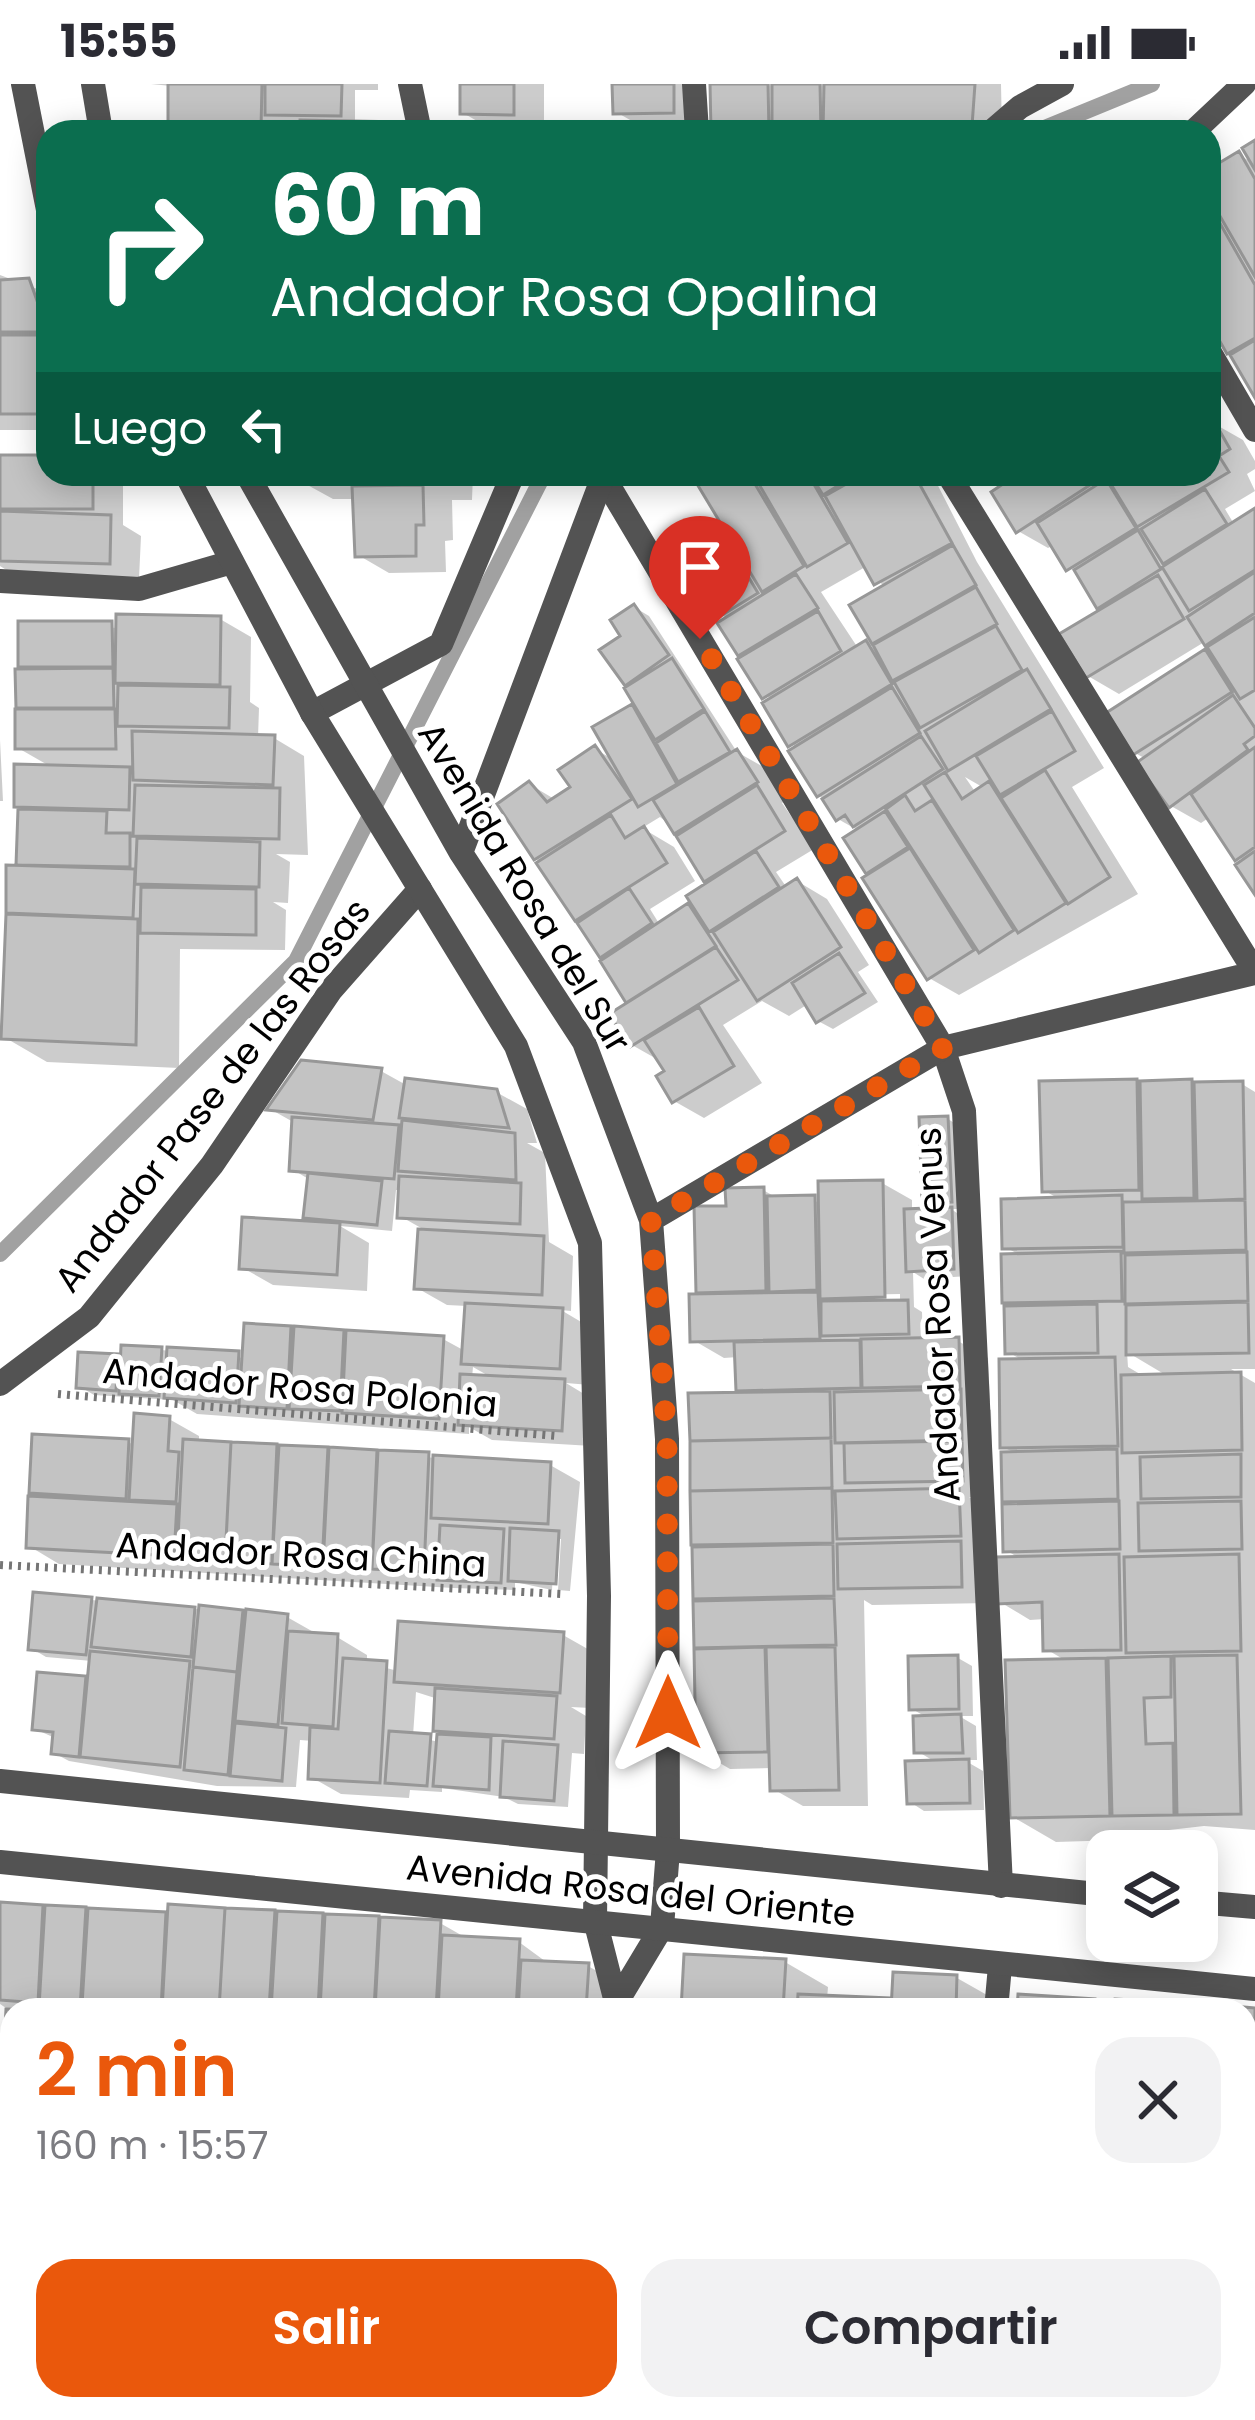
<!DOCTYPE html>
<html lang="es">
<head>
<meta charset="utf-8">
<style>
  :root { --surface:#fff; --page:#f2f2f3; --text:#2b2b33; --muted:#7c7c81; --accent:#ea580c }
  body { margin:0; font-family:Poppins,sans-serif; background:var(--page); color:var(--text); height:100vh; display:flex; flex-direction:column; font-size:45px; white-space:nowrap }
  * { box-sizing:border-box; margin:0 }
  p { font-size:39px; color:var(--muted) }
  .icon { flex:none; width:66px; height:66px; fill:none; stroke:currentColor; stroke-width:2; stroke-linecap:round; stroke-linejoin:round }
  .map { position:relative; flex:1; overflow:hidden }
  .side { position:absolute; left:0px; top:1914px; width:1257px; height:423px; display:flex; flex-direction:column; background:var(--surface); border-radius:36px 36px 0 0; box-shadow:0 6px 30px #0003 }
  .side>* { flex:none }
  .guide { position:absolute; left:36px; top:36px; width:1185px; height:366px; border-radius:36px; box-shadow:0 6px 30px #0003; background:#0b6e4f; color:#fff; overflow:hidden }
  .tools { position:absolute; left:1086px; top:1746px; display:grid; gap:24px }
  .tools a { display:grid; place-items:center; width:132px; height:132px; border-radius:24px; background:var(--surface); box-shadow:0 6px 30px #0003; font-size:60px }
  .pin { position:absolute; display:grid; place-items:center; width:102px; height:102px; color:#fff; margin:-123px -51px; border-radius:50% 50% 50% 0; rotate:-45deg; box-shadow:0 0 12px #0007 }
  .pin .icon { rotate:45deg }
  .me { position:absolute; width:132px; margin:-66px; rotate:0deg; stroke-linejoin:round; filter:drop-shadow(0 0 9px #0008) }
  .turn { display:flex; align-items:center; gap:42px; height:252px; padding:0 36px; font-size:54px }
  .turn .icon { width:156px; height:156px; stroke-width:2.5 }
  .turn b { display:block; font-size:84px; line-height:102px }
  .then { display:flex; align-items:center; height:114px; padding:0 36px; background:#0003; gap:24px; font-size:45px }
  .round { display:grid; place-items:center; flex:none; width:126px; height:126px; border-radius:36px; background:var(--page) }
  .summary { display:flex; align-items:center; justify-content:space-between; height:204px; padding:0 36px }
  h1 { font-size:72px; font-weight:600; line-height:90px; color:var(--accent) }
  .primary-button { display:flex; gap:24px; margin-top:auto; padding:24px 36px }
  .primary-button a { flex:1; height:138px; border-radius:36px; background:var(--accent); color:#fff; font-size:48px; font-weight:600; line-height:138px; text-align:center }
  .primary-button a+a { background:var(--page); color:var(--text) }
  .status { display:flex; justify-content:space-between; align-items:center; height:84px; padding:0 60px; background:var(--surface); direction:ltr }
  .status svg { height:33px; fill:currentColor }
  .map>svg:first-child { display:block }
  .shadow { fill:#0003; fill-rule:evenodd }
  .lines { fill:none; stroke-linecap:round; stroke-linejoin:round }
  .stream { stroke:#a1a1a1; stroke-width:16 }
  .building { fill:#c3c3c3; stroke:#979797; stroke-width:3 }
  .path { stroke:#757575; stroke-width:8; stroke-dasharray:3 6; stroke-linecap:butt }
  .pedestrian { stroke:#535353; stroke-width:24 }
  .minor { stroke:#535353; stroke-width:24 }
  .tertiary { stroke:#535353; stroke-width:24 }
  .route { stroke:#ea580c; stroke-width:21; stroke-dasharray:0 37.8 }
  .labels { text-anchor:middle; stroke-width:10; stroke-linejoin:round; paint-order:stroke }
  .street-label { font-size:36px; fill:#000; stroke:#fff }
</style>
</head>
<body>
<div class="status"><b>15:55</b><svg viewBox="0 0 49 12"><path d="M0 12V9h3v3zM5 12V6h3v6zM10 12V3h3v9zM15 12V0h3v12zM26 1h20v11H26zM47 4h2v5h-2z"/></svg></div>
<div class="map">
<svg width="1255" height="2336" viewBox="0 0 1255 2336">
  <rect width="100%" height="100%" fill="#fff"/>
  <path class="shadow" d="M151 0H378V6H355V40L403 41 415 48H302V38H291V48H179L171 43V2Z
    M463 0H544V46H493L463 29Z
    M615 0H703V45H646L616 28Z
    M713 0H1001L1002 48H714Z
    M1255 60V309L1209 230V88L1239 71 1255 80Z
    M0 191 48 209V346H0Z
    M1209 288 1220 306 1209 313Z
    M1213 339 1243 356 1255 377V385L1247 390 1255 407 1225 425 1234 440 1255 427V805L1244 778 1210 733 1201 739 1171 722 1146 675 1135 669 1205 569 1220 577 1210 561 1206 557 1119 610 1088 592 1105 526 1054 461 1048 464 1018 447 1024 390H1209Z
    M0 374H48V390L123 391V441L141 452 139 495 16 492 0 482Z
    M299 390H473L472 416H452L453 456 445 457 446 488 389 489 358 471 356 415H333L302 398Z
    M694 390H932L977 478 1104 684 1072 703 1138 810 959 911 929 894 868 788 859 747 838 735 819 711 771 617 721 540 729 535 721 531 707 469 720 448 735 457ZM867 482 885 504 853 522 879 567 866 559 858 564 821 508ZM1028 691 1031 694 1015 707 1011 701ZM965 693 984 704 976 709Z
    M634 523 649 532 737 668 767 685 786 716 782 719 814 765 776 788 787 804 797 797 827 815 869 881 858 888 878 918 833 945 818 937 808 920 789 932 762 917 723 941 762 999 704 1034 674 1017 662 978 632 961 631 921 604 878 608 875 536 774 529 700 556 716 574 703 595 665 614 676 632 624 642 630 604 567 624 553ZM660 733 683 751 712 799 701 831 688 823 660 841 650 825 695 797 674 763 642 744Z
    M220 535 251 553 250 618 259 624 258 654H274L304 672 308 771 276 770 290 778 288 819 273 818 286 826 285 866 180 865 179 984 47 978 4 953 19 834 9 828 19 785 17 683 53 684 18 664 21 540 119 544Z
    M0 656 3 717H0Z
    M381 987 408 1002 496 1008 527 1025 537 1059H527L545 1069 549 1158 573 1172 571 1227 561 1226 593 1245 590 1301 566 1299 594 1316 592 1362 492 1356 469 1343V1350L197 1330 173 1316 94 1311 79 1302 117 1273 124 1277 161 1266 245 1274 290 1245 443 1255 465 1267 467 1222 447 1221 417 1204 421 1144 400 1132 402 1106H396L392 1147 340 1142 369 1159 367 1207 273 1201 243 1184 322 1141 307 1132 310 1096 292 1085 295 1039 270 1025ZM473 1283 494 1295 472 1294Z
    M1136 998 1242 1000 1255 1008V1285H1231L1255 1299V1746L1204 1742 1152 1748V1755L1056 1758 1013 1733 1068 1578 1046 1565 1045 1535 1030 1536 1000 1518 1022 1476 1006 1466 1004 1371 1017 1370 1003 1363 1024 1277 1008 1268 1017 1225 1005 1218 1022 1172 1005 1163 1061 1116 1045 1107ZM1127 1268 1169 1293H1145L1128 1283Z
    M948 1035 962 1044 966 1125H951L966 1135 968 1192 924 1195 913 1188 914 1223 922 1228 923 1257H958L988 1274 990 1318H977L991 1326 993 1413H969L989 1425 991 1519 872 1521 864 1516 868 1722H803L773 1705 772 1684 730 1685 699 1667 691 1312 739 1311 738 1273 724 1274 693 1256 699 1213 697 1125H729L763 1106 779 1115 821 1118 882 1099 912 1116V1127L941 1126 925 1117ZM900 1210V1216L849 1217V1211Z
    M169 1335 199 1352V1359L550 1381 580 1398 570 1507 558 1506 561 1455H555L552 1506 515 1498V1506L453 1504 59 1480 29 1462 45 1415 32 1407 128 1358 134 1361Z
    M91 1516 287 1533 317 1550 337 1553 367 1571V1579L398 1587 563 1551 593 1568 590 1624 571 1623 586 1632 584 1670 572 1669 568 1723 518 1720 504 1713 442 1704V1708L410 1706 409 1714 341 1710 311 1693 313 1657 300 1656 296 1703 217 1702 69 1677 54 1669 55 1654 35 1645 86 1595 90 1598 92 1577 46 1573 31 1564ZM416 1608 438 1615 436 1645 450 1653 439 1658 413 1652Z
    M958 1574 972 1582 973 1632H959L976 1642 977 1676H964L983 1687 984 1726 924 1727 910 1718 937 1679 917 1667 928 1634 912 1625Z
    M0 1821 170 1831 171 1823 440 1839 468 1855 519 1858 549 1880 588 1882 618 1899 617 1926H12V1963L7 1960 9 1926 0 1920Z
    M785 1878 828 1903 827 1915 894 1921 957 1894 987 1911 986 1926H684Z
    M1245 1926 1255 1927V2173L1245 2172Z
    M1245 2221 1255 2224V2287H1250L1255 2290V2336H1001V2325H1245Z
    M286 2325H335V2329Z
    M364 2325H458L457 2336H363Z
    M530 2325H670L669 2336H529Z
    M676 2325H796L801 2336H675Z
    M800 2325H951L950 2336H833V2330Z"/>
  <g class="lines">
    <path class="stream" d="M1035 48 1152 0
      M0 1170 296 877 544 390"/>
  </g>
  <path class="building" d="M168 0H262L261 45H168Z
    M265 0H342L341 32 265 31Z
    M460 0H514V31L460 30Z
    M612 0H674V29L613 30Z
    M710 0H768L769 48H711Z
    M772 0H820L821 48H772Z
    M824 0H975L972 42 823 47Z
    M300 36 403 38V48H299Z
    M1255 56V86L1242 64Z
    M1239 67 1255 95V193L1209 113V85Z
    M1209 120 1255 201V254L1227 270 1209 238Z
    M29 194 48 248H0V196Z
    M0 251H48V330H0Z
    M1255 256V314L1230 271Z
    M1213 335 1230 365 1219 372 1229 388 1137 443 1109 397 1121 390H1209Z
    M0 371H48V390H93V425H0Z
    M296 390H443V400H300Z
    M691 390H749L804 482 762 508Z
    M753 390H808L848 459 807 483Z
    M810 390H857L823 411Z
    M864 390H914L952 459 874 501 825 412Z
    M1018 390H1103L1104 392 1016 449 991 408Z
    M1106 395 1136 444 1066 487 1037 439Z
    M423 401 424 441H416V472L355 473 352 402Z
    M1205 405 1227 440 1163 480 1141 445Z
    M1255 424V486L1189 527 1162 483Z
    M0 427 111 431 110 480 0 477Z
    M720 445 758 509 719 533 686 478 703 468 697 459Z
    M1138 446 1161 485 1097 525 1074 486Z
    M953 461 976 501 872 560 849 521Z
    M1255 488V529L1205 562 1187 533Z
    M796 490 818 524 738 572 717 539Z
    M1158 491 1184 535 1086 594 1059 550Z
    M976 503 997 540 892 597 873 561Z
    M634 520 669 571 625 602 599 566 620 552 610 536Z
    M818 527 841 567 762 615 737 575Z
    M116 530 221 532 220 601 115 599Z
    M1255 533V606L1240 615 1207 563Z
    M18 537H112L113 583H18Z
    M996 542 1022 586 920 644 894 598Z
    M866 556 892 600 788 663 762 619Z
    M1205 565 1232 608 1133 671 1106 629Z
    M672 574 704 625 655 656 624 604Z
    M113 584 114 624H16L15 585Z
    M1027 585 1051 625 948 687 925 647Z
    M118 601 230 603 229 644 117 642Z
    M892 603 920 649 817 713 788 667Z
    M1233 611 1255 644V652L1244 660 1248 666 1169 724 1136 679Z
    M632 620 677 700 638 723 592 643Z
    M15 625H115L116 665H15Z
    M705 627 730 668 678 698 656 659Z
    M1052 627 1075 667 1000 711 976 672Z
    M132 647 275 651 273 701 133 696Z
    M921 652 943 685 853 743 845 731 836 737 822 715Z
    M595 661 632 715 534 776 497 720 529 697 547 718 570 703 558 686Z
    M1255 663V763L1235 777 1191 710Z
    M737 665 758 698 674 750 653 716Z
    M14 680 130 683 129 726 14 723Z
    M1045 686 1110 793 1068 820 1001 714Z
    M945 688 962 715 989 697 1066 819 1018 849 924 701Z
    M135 701 280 704 279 755 133 752Z
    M757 701 785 747 704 798 676 752Z
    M905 711 915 727 932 716 1014 846 979 869 886 725Z
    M18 725 107 727 106 749H130V783L16 781Z
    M885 727 908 763 866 790 843 754Z
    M611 731 625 754 644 742 667 779 575 837 536 779Z
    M137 754 260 758 259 803 135 800Z
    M910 764 974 866 927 896 862 794Z
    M756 767 779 803 709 848 686 812Z
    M1255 767V811L1235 781Z
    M6 781 135 785 133 834 6 829Z
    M797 794 841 863 757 917 713 848Z
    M141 803 256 805V851L140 849Z
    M629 804 652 839 600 874 577 839Z
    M688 819 716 862 626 919 600 877Z
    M6 830 138 835 136 961 1 955Z
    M716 863 738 896 630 963 609 930Z
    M839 869 865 909 816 939 792 899Z
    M699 923 734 982 672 1019 656 992 664 987 644 956Z
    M301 976 382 984 373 1036 266 1026Z
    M405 994 497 1005 509 1044 399 1034Z
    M1137 995 1139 1106 1042 1108 1039 997Z
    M1192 995 1194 1114 1142 1115 1140 997Z
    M1243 997 1245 1115 1197 1117 1194 998Z
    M948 1032 952 1118 922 1119 919 1033Z
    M292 1033 399 1041 394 1095 289 1087Z
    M402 1036 515 1049 516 1096 398 1087Z
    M308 1089 382 1097 377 1141 303 1134Z
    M399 1092 521 1099 520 1140 397 1134Z
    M883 1096 885 1213 820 1215 818 1097Z
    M764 1103 766 1207 696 1209 694 1122H726L725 1104Z
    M815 1111 817 1206 769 1208 767 1112Z
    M1122 1111 1123 1163 1002 1165 1001 1115Z
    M1245 1116 1246 1166 1124 1169 1123 1118Z
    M952 1123 954 1185 906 1188 904 1125Z
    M242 1133 340 1139 337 1191 239 1185Z
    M418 1145 544 1152 542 1211 414 1205Z
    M1121 1167 1122 1217 1002 1219 1001 1170Z
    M1247 1168 1248 1217 1125 1220V1171Z
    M818 1208 820 1255 690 1258 689 1210Z
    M908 1216 909 1250 821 1252V1217Z
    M1248 1218 1249 1269 1126 1271V1221Z
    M465 1219 563 1224 560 1285 461 1280Z
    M1097 1220 1098 1269 1005 1270 1004 1222Z
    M244 1239 291 1242 287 1325 239 1322Z
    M294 1242 344 1246 340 1327 289 1325Z
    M346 1246 444 1252 439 1335 342 1329Z
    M959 1253 960 1302 862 1304 861 1255Z
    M860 1256 861 1304 736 1307 734 1258Z
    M121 1261 162 1263 159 1312 119 1310Z
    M167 1263 239 1267 236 1319 164 1314Z
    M78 1268 118 1270 116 1307 76 1304Z
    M1115 1273 1118 1362 1000 1364 999 1275Z
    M1241 1288 1242 1366 1122 1369 1121 1291Z
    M460 1290 565 1295 562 1347 458 1341Z
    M961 1305 962 1356 835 1359 834 1308Z
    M830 1307 831 1354 690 1357 688 1309Z
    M134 1329 170 1332 168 1367 179 1368 176 1418 129 1416Z
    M32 1350 129 1355 126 1415 29 1409Z
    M831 1354 832 1404 690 1407V1357Z
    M183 1355 231 1358 225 1476 177 1474Z
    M962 1357 963 1397 845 1399 844 1359Z
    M231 1358 277 1360 272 1480 225 1477Z
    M279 1361 328 1363 322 1482 272 1480Z
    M329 1363 377 1366 372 1485 323 1482Z
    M1117 1365 1118 1415 1002 1418 1001 1368Z
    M378 1366 429 1368 424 1488 372 1485Z
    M1241 1370V1413L1141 1415 1140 1373Z
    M433 1371 551 1378 548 1440 431 1434Z
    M832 1404 833 1459 691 1461 690 1407Z
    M959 1404 961 1452 837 1455 835 1407Z
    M28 1412 177 1420 174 1472 26 1464Z
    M1119 1417 1120 1465 1003 1468 1002 1420Z
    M1241 1417 1242 1465 1139 1467 1138 1419Z
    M440 1441 504 1445 501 1499 437 1496Z
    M510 1444 559 1447 556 1500 508 1497Z
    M961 1457 962 1503 838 1505 837 1460Z
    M833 1460 834 1512 693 1515 692 1463Z
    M1119 1470 1121 1566 1043 1567 1042 1518 997 1520 996 1473Z
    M1239 1470 1241 1567 1126 1569 1124 1473Z
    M33 1508 92 1513 86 1571 28 1566Z
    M97 1514 195 1523 191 1573 91 1563Z
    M834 1514 836 1561 694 1564 693 1517Z
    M199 1521 243 1526 237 1588 193 1583Z
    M246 1525 288 1530 278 1641 235 1637Z
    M398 1537 564 1548 560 1609 394 1598Z
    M288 1547 338 1550 333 1643 282 1639Z
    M765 1563 768 1668 696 1669 694 1565Z
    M766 1563H835L839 1706 770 1707Z
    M90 1567 190 1577 180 1683 80 1673Z
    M958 1571 959 1625 909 1626 908 1572Z
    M1237 1571 1241 1730 1177 1731 1174 1572Z
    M1171 1572V1613L1144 1614 1146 1660 1173 1659 1174 1731 1112 1732 1108 1574Z
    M343 1574 387 1577 380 1699 308 1695 310 1643 338 1645Z
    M1106 1574 1110 1732 1010 1734 1005 1576Z
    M193 1583 237 1588 228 1691 184 1686Z
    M37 1588 86 1592 79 1673 51 1670 53 1648 32 1646Z
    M435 1604 557 1612 554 1655 433 1647Z
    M961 1630 963 1669H914L913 1632Z
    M235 1639 286 1644 282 1697 230 1692Z
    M389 1647 431 1650 427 1702 385 1699Z
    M437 1650 491 1653 489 1706 433 1702Z
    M503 1657 558 1661 554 1717 500 1713Z
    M969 1675 970 1719 907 1720 905 1677Z
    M0 1818 43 1821 38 1919 0 1916Z
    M168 1820 225 1824 219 1926H162Z
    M45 1821 86 1823 80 1926 39 1923Z
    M88 1824 166 1828 161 1926 82 1921Z
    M225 1824 275 1826 269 1926H219Z
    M277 1827 323 1829 318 1926H271Z
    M325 1830 379 1832 374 1926H320Z
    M380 1833 441 1836 436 1926H375Z
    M442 1851 520 1855 516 1926H438Z
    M684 1870 786 1875 783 1926H681Z
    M521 1876 589 1879 586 1926H518Z
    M893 1888 957 1891 956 1926H891Z
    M798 1910 889 1914 888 1926H797Z
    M1018 1910 1095 1915V1926H1017Z
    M1115 1915 1182 1919V1926H1114Z
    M1185 1919 1230 1922 1229 1926H1185Z
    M1233 1922 1255 1924V2029L1245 2028V1926Z
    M6 1925 32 1926H12V1962H4Z
    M5 1970H12V2008L3 2007Z
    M1245 2049H1254L1250 2098 1245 2097Z
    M1245 2101 1255 2102V2160L1245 2159Z
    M1245 2218 1252 2219 1249 2273H1245Z
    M1245 2282V2336L1097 2328 1245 2325Z
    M361 2325H427L426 2336H360Z
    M527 2325H625L624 2336H526Z
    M673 2325H763V2336H672Z
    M831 2325H907L906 2336H830Z
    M998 2325H1044L1043 2336H998Z
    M1046 2325H1095V2336H1045Z
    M1097 2329 1218 2336H1097Z"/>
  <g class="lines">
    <path class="path" d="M58 1310 557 1352
      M0 1481 561 1510
      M0 2072 12 2073
      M1245 2187 1255 2189
      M956 2336 957 2325"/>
    <path class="pedestrian" d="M410 0 420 48
      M694 0 697 48
      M991 48 1020 23 1062 0
      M1209 267 1255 346
      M948 390 1255 888
      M603 392 943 964 964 1027 1001 1802
      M0 497 139 505 232 478
      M312 629 441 560 513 390
      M943 964 1255 889
      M0 1300 89 1233 212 1081 331 906 420 805"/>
    <path class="minor" d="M23 0 48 126
      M93 0 101 48
      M1193 48 1244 0
      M186 390 312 629 516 962 590 1159 599 1512 595 1836 618 1926
      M247 390 461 769 584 958 651 1136 667 1355 668 1766 662 1843 618 1916
      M461 769 604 390
      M651 1136 943 964
      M996 1926 1000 1882"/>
    <path class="tertiary" d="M0 1697 1107 1811
      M0 1778 1255 1905
      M1197 1818 1255 1823"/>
  </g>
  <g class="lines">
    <path class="route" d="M668 1629 667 1355 651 1136 943 964 700 555"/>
  </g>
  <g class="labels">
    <g class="street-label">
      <text transform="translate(525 803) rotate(59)" y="13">Avenida Rosa del Sur</text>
      <text transform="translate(212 1011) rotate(-52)" y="13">Andador Pase de las Rosas</text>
      <text transform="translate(937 1231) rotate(-93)" y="13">Andador Rosa Venus</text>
      <text transform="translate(300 1303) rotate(5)" y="13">Andador Rosa Polonia</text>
      <text transform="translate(301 1470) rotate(3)" y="13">Andador Rosa China</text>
      <text transform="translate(631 1806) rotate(6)" y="13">Avenida Rosa del Oriente</text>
    </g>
  </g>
</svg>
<div class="tools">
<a><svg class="icon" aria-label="layers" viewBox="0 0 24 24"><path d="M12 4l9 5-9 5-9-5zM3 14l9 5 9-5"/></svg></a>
</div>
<div class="pin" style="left:700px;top:555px;background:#d93025"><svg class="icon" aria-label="arrive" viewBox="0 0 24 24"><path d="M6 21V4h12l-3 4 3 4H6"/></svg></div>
<svg class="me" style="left:668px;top:1629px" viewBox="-20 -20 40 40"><path d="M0-17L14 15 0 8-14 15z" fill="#ea580c" stroke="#fff" stroke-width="4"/></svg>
<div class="guide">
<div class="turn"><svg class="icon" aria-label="right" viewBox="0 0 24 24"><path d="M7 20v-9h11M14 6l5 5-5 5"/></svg><div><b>60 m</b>Andador Rosa Opalina</div></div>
<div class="then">Luego<svg class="icon" aria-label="left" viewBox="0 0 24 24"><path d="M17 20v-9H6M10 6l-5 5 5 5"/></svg></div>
</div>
<section class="side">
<div class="summary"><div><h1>2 min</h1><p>160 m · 15:57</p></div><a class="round"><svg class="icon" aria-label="close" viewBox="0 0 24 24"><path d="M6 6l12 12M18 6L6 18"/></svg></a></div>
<div class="primary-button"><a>Salir</a><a>Compartir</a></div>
</section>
</div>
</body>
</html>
